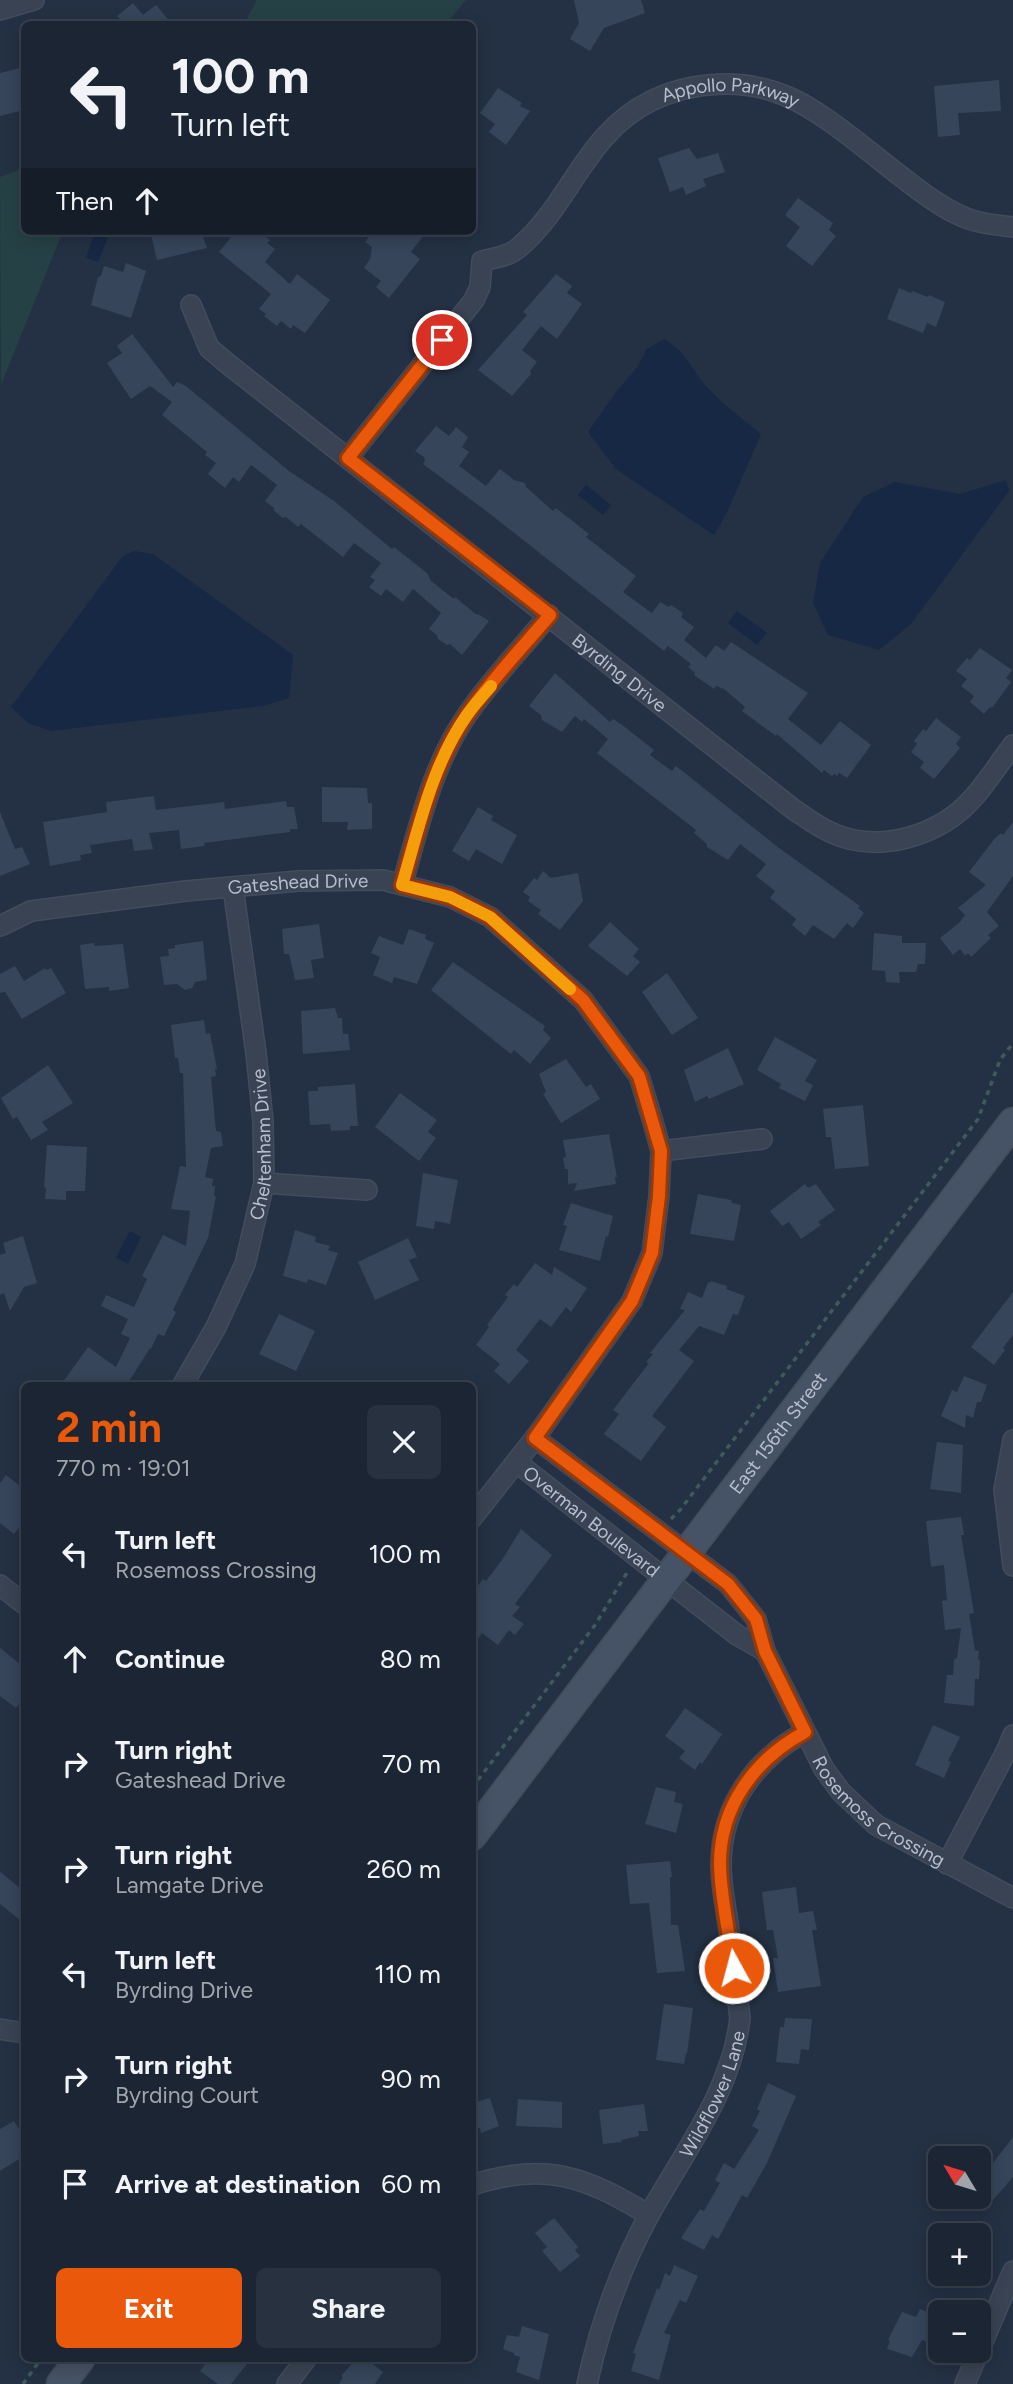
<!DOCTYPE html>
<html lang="en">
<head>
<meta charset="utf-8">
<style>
  :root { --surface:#1b2533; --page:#28313f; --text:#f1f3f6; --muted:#a0a5ac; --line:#39424e; --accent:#ea580c }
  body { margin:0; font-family:Figtree,sans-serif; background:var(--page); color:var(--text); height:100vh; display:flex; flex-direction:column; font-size:26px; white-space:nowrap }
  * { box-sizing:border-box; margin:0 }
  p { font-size:23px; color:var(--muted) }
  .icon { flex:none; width:38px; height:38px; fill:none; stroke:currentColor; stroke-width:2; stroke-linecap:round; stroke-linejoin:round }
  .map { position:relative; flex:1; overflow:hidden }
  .side { position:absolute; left:21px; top:1382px; width:455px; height:980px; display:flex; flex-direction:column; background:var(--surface); border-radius:10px; box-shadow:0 4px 18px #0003,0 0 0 2px var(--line) }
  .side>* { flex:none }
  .hud { position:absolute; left:21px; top:21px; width:455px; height:214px; border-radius:10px; box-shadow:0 4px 18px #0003,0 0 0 2px var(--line); background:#1b2533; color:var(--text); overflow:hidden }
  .needle { width:46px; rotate:308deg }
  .tools { position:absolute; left:928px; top:2146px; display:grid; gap:14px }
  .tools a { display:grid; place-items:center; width:63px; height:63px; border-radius:10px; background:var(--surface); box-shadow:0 4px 18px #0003,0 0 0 2px var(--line); font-size:35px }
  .pin { position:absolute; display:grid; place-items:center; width:60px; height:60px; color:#fff; margin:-30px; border:4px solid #fff; border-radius:50%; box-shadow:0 2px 7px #0007 }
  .me { position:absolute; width:77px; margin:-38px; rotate:353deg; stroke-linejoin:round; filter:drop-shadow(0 0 5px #0008) }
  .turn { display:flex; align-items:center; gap:24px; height:147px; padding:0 35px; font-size:32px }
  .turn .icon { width:91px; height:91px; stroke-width:2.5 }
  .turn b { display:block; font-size:49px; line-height:60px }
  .then { display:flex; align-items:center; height:66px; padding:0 35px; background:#0003; gap:14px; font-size:26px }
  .round { display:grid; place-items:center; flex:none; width:74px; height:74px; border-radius:10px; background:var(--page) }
  .overview { display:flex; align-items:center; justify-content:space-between; height:119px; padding:0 35px }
  h1 { font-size:42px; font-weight:700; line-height:52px; color:var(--accent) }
  .cta { display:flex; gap:14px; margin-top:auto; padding:14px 35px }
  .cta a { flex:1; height:80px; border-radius:10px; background:var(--accent); color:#fff; font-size:28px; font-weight:700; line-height:80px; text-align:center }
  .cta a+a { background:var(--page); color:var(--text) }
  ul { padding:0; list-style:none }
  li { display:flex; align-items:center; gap:21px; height:105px; padding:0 35px }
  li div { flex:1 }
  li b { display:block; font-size:26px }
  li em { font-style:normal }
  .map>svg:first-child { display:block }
  .green { fill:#264145 }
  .water { fill:#162843 }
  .building { fill:#36455a }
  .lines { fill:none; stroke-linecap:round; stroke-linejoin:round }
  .street-casing { stroke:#424c5c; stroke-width:22 }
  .secondary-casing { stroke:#424c5c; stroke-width:31 }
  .path { stroke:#405a5c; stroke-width:3.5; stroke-dasharray:5 5; stroke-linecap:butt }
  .street { stroke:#394353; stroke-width:19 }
  .secondary { stroke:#465266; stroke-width:28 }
  .route-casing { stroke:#983908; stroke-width:18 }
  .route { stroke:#ea580c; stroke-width:12 }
  .slow { stroke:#f59e0b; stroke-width:12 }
  .labels { text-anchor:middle; stroke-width:7; stroke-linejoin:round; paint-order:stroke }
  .street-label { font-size:19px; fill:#b6becd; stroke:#1d2838 }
</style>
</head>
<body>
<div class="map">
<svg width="1013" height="2384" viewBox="0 0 1013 2384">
  <rect width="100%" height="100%" fill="#243144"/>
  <path class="green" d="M257 0H466L446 24H244Z
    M24 168V231H63L1 385 0 177Z"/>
  <path class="water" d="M95 232 108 237 98 262 86 258Z
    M664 339C688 353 690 368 707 387 723 405 743 419 761 434L728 510 714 535 616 469 588 432 616 392 638 366 647 349Z
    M1006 480 1009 491 911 624 879 650 828 635 813 603 820 563 863 497 895 482 960 494Z
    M586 485 611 505 603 515 578 495Z
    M134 551 153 554 293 655 289 698 263 706 51 731 28 723 11 707 122 557Z
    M737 611 767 633 757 645 728 623Z
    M130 1231 141 1237 128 1264 116 1258Z"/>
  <path class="building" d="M574 0H641L645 13 604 28 590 51 570 39 579 23Z
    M133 3 143 15 156 5 172 24H125L117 16Z
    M24 67V110L0 116V73Z
    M999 80 1001 111 958 113 960 135 938 137 934 86Z
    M498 88 522 103 520 106 530 111 506 145 489 132 495 124 480 113Z
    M689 148 697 159 718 153 725 172 703 179 706 186 686 195 683 187 670 192 658 158Z
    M798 198 833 223 829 230 836 236 812 266 786 246 800 227 785 215Z
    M150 231H201L207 248 157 260Z
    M236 231H257L270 240 267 243 275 249 265 262 290 284 297 274 330 300 305 333 293 325 291 329 281 321 277 326 264 316 266 314 259 309 271 294 219 252Z
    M373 231H427L411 252 420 259 389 298 376 287 381 281 364 268 370 259 372 247 365 242Z
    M126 263 146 271 131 318 91 305 98 277 101 276 104 266 123 272Z
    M556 274 572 286 567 293 582 304 557 339 541 326 522 350 537 362 530 371 531 374 512 396 478 370 527 315 523 312Z
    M899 288 911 293 912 291 928 297 929 295 945 302 936 327 927 323 923 333 887 319Z
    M132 334 173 387 177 382 186 386 289 471 334 501 392 549 394 547 427 573 431 581 454 599 455 597 477 615 478 614 489 621 462 655 450 644 447 645 438 639 437 635 429 629 441 613 413 589 403 602 386 589 381 596 369 587 375 580 370 577 381 563 354 543 343 557 301 524 298 527 286 517 283 518 274 511V508L265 501 277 485 251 465 239 482 233 477 225 488 208 474 216 463 205 455 207 452 162 415 172 402 150 386 131 399 107 363 122 353 117 346Z
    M436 426 449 436 456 427 468 437 462 447 469 452 459 466 486 486 500 469 514 480 525 483 526 487 553 511 556 508 589 534 586 537 636 576 623 592 652 613 660 602 669 607 671 605 683 613 681 617 694 627 684 640 706 658 716 645 724 651 731 642 808 693 788 719 821 745 840 721 871 745 847 778 839 773 837 776 834 774 832 776 824 770 822 773 777 734 776 736 742 711 745 707 724 689 716 686 714 689 694 675 695 673 688 667 691 664 668 646 664 651 485 510 423 464 425 460 424 457 415 451Z
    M980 648 1012 670 1006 678 1011 682 992 708 990 707 984 714 970 702 974 696 961 686 967 679 956 671 967 658 970 660Z
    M555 673 610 722 613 719 621 724 654 750 650 755 672 771 676 766 779 848 860 906 858 908 864 913 853 928 847 923 834 939 813 925 805 936 792 925 796 919 770 898 775 891 756 876 766 864 740 844 728 860 707 847V844L694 833 696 830 597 753 608 739 584 719 582 722 575 716 562 732 542 720 541 715 529 706Z
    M936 718 961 737 956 744 960 748 934 779 920 768 924 762 911 752 917 744 914 741 923 729 926 731Z
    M322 787 367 788 368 803H372V829L347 830 348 822H322Z
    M154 796 156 810 224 802 225 809 286 801 287 807H294L298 829H290V832L204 843 205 846 181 849 179 830 149 833 153 849 134 851 132 839 90 845 92 853 80 855 81 860 50 866 43 822 107 812 106 802Z
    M478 807 493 816 491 820 517 835 502 864 476 849 469 861 452 851Z
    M0 812 15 849 22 847 30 864 0 876Z
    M1013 822V876L987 912 999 926 988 935 991 938 971 957 968 953 965 956 960 949 953 955 940 938 960 922 965 915 958 908 986 885 969 872 995 838 1001 833 1003 835Z
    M543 871 551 878 578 873 583 901 560 930 538 914 541 910 528 901 530 897 523 892 534 878 537 880Z
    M610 922 639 949 633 956 640 962 627 976 588 946Z
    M319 924 324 958 311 960 314 978 295 980 289 954H284L282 929Z
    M409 929 426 935 425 939 434 943 417 984 394 977 392 983 373 975 380 957 371 953 379 936 403 945Z
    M874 933 902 936V943H926L925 964H918L916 972H899L900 983 886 982 885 971 872 970Z
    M203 941 207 980 195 982 192 988 185 990 177 984 164 985 160 957 169 956 168 949 175 948V945Z
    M94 943 95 946 123 944 129 988 109 991V987L85 989 80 945Z
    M453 962 545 1026 543 1030 551 1038 530 1064 514 1050 511 1054 431 990Z
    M15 966 24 981 45 968 46 970 51 968 66 993 22 1019 5 992 0 993V974Z
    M667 973 698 1018 672 1035 642 992Z
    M335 1008 338 1018H342L343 1034H348L350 1050 303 1054 301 1011Z
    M204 1020 206 1034 210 1033 217 1069H215L216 1076 211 1077 216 1131 221 1132 223 1146 211 1148 205 1177 213 1179 212 1186H215L214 1196H216L208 1238 173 1310 176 1312 164 1336 158 1334 151 1349 150 1348 126 1386H60L88 1347 116 1367 130 1338 121 1334 128 1319 101 1306 106 1295 134 1307 147 1279 142 1276 163 1235 186 1246 190 1211 171 1209 180 1166 186 1167 183 1073H180L178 1058H175L171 1025Z
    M775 1037 817 1060 805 1081 813 1085 805 1101 779 1088 781 1084 757 1070Z
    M728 1048 744 1084 709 1099 707 1096 695 1102 684 1070Z
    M566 1059 586 1087 591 1084 600 1099 561 1123 543 1094 546 1092 539 1074Z
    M48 1065 73 1103 42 1122 48 1130 31 1140 17 1117 13 1119 1 1098Z
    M355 1084 358 1126H350V1130L331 1131 330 1124 310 1125 308 1091H318V1087Z
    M400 1093 437 1120 428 1132 436 1138 419 1161 375 1127Z
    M863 1105 869 1166 835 1169 831 1137H826L823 1109Z
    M609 1134 617 1177H615L616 1184 574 1191 577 1183 568 1184V1169H565L563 1158 566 1157 563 1140Z
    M47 1145 87 1147 85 1191H66V1200L45 1199 46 1188 44 1187Z
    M423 1173 458 1180 450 1224 435 1221 434 1229 416 1226Z
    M805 1184 808 1188 816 1184 835 1210 818 1222 821 1225 801 1239 789 1222 782 1226 770 1211Z
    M698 1194 731 1200 732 1203 741 1205 734 1241 690 1234Z
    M571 1203 613 1216 608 1237 606 1236 600 1261 559 1250 567 1226 563 1225Z
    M295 1230 316 1237 315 1242 330 1246 328 1250 338 1253 326 1285 308 1279 307 1283 283 1276Z
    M23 1236 37 1283 24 1287 10 1311 4 1293 0 1295V1255L6 1253 3 1243Z
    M408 1238 417 1257 409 1260 419 1280 375 1300 358 1262Z
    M535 1263 552 1275 554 1267 587 1288 571 1312 566 1307 551 1327 540 1319 516 1350 529 1361 509 1384 494 1371 500 1364 476 1345 489 1327 487 1325 508 1297 505 1295 514 1284 517 1287Z
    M711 1281 727 1286 726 1289 745 1296 738 1315 733 1314 724 1335 699 1326 679 1350 694 1361 652 1416 666 1427 641 1461 604 1434 619 1414 613 1410 649 1363 646 1362 653 1354 650 1353 685 1310 680 1309 688 1292 702 1298 708 1282 710 1283Z
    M1013 1292V1335L1003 1348 1005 1350 994 1365 971 1347Z
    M279 1314 315 1331 296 1371 259 1354Z
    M964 1376 987 1385 981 1402H977L973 1418 966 1415 965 1428 941 1416 952 1390 957 1392Z
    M937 1442 963 1445 961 1493 930 1489Z
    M6 1475 24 1489V1521L14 1534 0 1523V1483Z
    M961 1517 964 1535H961L974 1613 969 1614 975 1650 979 1651 978 1660 980 1659 979 1679H975L974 1706 944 1703 947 1675H953L954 1659 957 1658 961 1628 945 1630 942 1601 947 1600 944 1565 931 1567 926 1521Z
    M521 1529 552 1555 515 1604 520 1607 512 1616 524 1624 515 1635 509 1630 498 1645 482 1633 472 1647V1593L483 1579 486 1581 502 1560Z
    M0 1648 20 1664 19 1666 24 1671V1698L16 1708 0 1696Z
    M685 1708 722 1734 702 1764 700 1762 695 1770 679 1758 685 1751 665 1736Z
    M933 1725 960 1737 948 1761 951 1762 944 1778 915 1765Z
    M656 1787 676 1792 674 1802 683 1804 676 1833 645 1824Z
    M670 1861 672 1877H670L671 1925H678L685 1971 657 1973 649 1903 630 1904 626 1865Z
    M0 1872 24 1891V1923L0 1904Z
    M796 1887 799 1913 813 1911 817 1930H812L821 1986 778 1992 773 1958H778L773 1930H767L762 1892Z
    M664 2004 693 2008 687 2054 686 2053 684 2064 656 2060Z
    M785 2018 812 2019 809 2050 801 2049 799 2064 776 2062 780 2027H784Z
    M768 2083 796 2096 767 2163 747 2198 742 2195 718 2239 712 2235 704 2250 681 2238 700 2209 704 2211 720 2183 715 2180 724 2163 734 2169 759 2130 752 2126 760 2111 757 2109Z
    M490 2098 499 2126 481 2133 480 2128 472 2130V2103Z
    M518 2099 562 2102V2128L516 2126Z
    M644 2104 648 2131H638L639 2136 621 2140 622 2142 603 2144 599 2110Z
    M14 2121 24 2137V2156L0 2171V2129Z
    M1013 2137V2177L987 2207 978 2201V2159L990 2167Z
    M554 2218 578 2247 575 2250 580 2256 560 2272 542 2251 547 2247 535 2233Z
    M674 2265 698 2276 686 2303 680 2300 664 2333 671 2335 659 2380 631 2371 636 2354 633 2353 657 2288 659 2290 665 2273 670 2276Z
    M920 2309 939 2317 930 2343 922 2340 912 2357 887 2349 890 2341 888 2340 902 2312 916 2317Z
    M522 2326 549 2334 539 2380 516 2372 520 2357 514 2355V2353L503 2349 507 2335 519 2337Z
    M209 2359H251L231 2384H218L200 2371Z
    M356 2359H366L383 2372 375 2384H339L343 2377 341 2376Z"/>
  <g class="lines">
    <defs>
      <g id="street">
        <path d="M0 10 34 0"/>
        <path id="s1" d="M191 305 209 348 228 364 793 809C805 817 817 826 830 832 878 855 940 836 974 797 988 781 1000 762 1013 745"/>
        <path id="s2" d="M348 458 474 300 480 287 482 261C493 258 507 257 517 249 570 206 584 134 651 101 692 81 743 78 786 96 823 111 870 153 903 178 923 193 943 209 966 218 980 224 998 225 1013 227"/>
        <path d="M402 885C419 827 432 765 467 715 491 680 522 648 549 615"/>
        <path id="s3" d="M0 926 31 911 186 891 298 881 383 880 450 897 490 917 583 1000 639 1076 653 1122 661 1151 659 1196 652 1253 632 1301 535 1438 472 1518"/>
        <path d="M661 1151 762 1139"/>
        <path d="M264 1183 367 1190"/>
        <path id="s4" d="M182 1386 216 1327 245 1264 264 1183 263 1121 256 1053 233 887"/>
        <path id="s5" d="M535 1438 728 1584 756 1619 765 1651 824 1769 841 1792 876 1825 1013 1898"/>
        <path d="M1013 1440 1004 1490 1013 1566"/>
        <path id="s6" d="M516 1462 737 1635 765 1651"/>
        <path d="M0 1585 24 1604"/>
        <path d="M947 1864 1006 1752 1013 1735"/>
        <path d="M0 2029 24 2033"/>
        <path d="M472 2185C546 2161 586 2177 649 2215"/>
        <path d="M287 2384 306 2359"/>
        <path id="s7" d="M587 2384C600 2324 620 2269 649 2215 684 2152 732 2091 740 2018 736 1986 732 1955 728 1923 725 1904 721 1884 721 1865 721 1806 755 1759 805 1732"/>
        <path d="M965 2384 1013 2271"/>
      </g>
      <g id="secondary">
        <path id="s8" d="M472 1836 1013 1122"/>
        <path d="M61 2384 80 2359"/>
      </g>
    </defs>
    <use href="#street" class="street-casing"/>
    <use href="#secondary" class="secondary-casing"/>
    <path class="path" d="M671 1519 680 1510 978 1119 1000 1060 1013 1043
      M472 1788 595 1625 628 1571
      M23 2384 41 2359"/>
    <use href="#street" class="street"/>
    <use href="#secondary" class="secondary"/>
  </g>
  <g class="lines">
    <defs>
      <path id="route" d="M442 340 348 458 550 615C522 648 491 680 467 715 432 765 419 827 402 885L450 897 490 917 583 1000 639 1076 661 1151 659 1196 652 1253 632 1301 535 1438 728 1584 756 1619 765 1651 805 1732C755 1759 719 1807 720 1866 721 1899 729 1934 734 1968"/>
    </defs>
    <use href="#route" class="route-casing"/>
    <use href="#route" class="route"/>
    <path class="slow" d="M491 686C483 695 474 705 467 715 432 765 419 827 402 885L450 897 490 917 570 989"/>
  </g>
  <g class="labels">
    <g class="street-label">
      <text dy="7" stroke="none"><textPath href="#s2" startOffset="564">Appollo Parkway</textPath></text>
      <text dy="7" stroke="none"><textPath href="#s1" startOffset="570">Byrding Drive</textPath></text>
      <text dy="7" stroke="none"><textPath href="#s3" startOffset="303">Gateshead Drive</textPath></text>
      <text dy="7" stroke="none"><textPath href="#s4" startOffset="259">Cheltenham Drive</textPath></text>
      <text dy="7" stroke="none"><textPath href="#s8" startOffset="506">East 156th Street</textPath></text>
      <text dy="7" stroke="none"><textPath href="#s6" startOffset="96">Overman Boulevard</textPath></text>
      <text dy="7" stroke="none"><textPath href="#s5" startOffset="522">Rosemoss Crossing</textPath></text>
      <text dy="7" stroke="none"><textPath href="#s7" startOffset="318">Wildflower Lane</textPath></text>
    </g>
  </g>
</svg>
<div class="tools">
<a><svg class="needle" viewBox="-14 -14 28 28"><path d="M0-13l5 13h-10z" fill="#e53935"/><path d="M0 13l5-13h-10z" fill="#a0a5ac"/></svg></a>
<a>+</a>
<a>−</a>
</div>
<div class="pin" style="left:442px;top:340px;background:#d93025"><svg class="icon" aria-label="arrive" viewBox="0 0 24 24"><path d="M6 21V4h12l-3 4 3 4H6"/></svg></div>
<svg class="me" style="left:734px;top:1968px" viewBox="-20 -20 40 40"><circle r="17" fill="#ea580c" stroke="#fff" stroke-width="3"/><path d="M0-11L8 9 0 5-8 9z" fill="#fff"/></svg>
<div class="hud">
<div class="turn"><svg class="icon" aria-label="left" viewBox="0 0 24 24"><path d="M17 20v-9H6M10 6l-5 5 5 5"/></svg><div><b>100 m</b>Turn left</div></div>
<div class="then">Then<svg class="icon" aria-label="ahead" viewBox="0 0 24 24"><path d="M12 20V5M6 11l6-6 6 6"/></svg></div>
</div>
<section class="side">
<div class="overview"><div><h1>2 min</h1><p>770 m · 19:01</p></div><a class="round"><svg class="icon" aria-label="close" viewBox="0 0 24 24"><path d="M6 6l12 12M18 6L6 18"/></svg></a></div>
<ul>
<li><svg class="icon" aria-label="left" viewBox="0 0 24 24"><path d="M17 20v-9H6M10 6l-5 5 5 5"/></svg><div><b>Turn left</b><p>Rosemoss Crossing</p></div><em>100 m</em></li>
<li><svg class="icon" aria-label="ahead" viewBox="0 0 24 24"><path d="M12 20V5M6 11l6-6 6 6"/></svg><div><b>Continue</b></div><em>80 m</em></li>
<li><svg class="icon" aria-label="right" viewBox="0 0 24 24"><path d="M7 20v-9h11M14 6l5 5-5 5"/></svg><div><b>Turn right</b><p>Gateshead Drive</p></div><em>70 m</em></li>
<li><svg class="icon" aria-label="right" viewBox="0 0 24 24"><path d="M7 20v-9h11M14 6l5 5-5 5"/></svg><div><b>Turn right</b><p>Lamgate Drive</p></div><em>260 m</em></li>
<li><svg class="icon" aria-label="left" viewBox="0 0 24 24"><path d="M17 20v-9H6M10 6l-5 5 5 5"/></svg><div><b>Turn left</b><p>Byrding Drive</p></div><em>110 m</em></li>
<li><svg class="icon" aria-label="right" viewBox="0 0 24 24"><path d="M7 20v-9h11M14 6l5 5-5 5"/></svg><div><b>Turn right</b><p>Byrding Court</p></div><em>90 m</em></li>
<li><svg class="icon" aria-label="arrive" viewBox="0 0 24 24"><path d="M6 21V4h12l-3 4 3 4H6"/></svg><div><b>Arrive at destination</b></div><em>60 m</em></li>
</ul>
<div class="cta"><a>Exit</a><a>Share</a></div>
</section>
</div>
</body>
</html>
